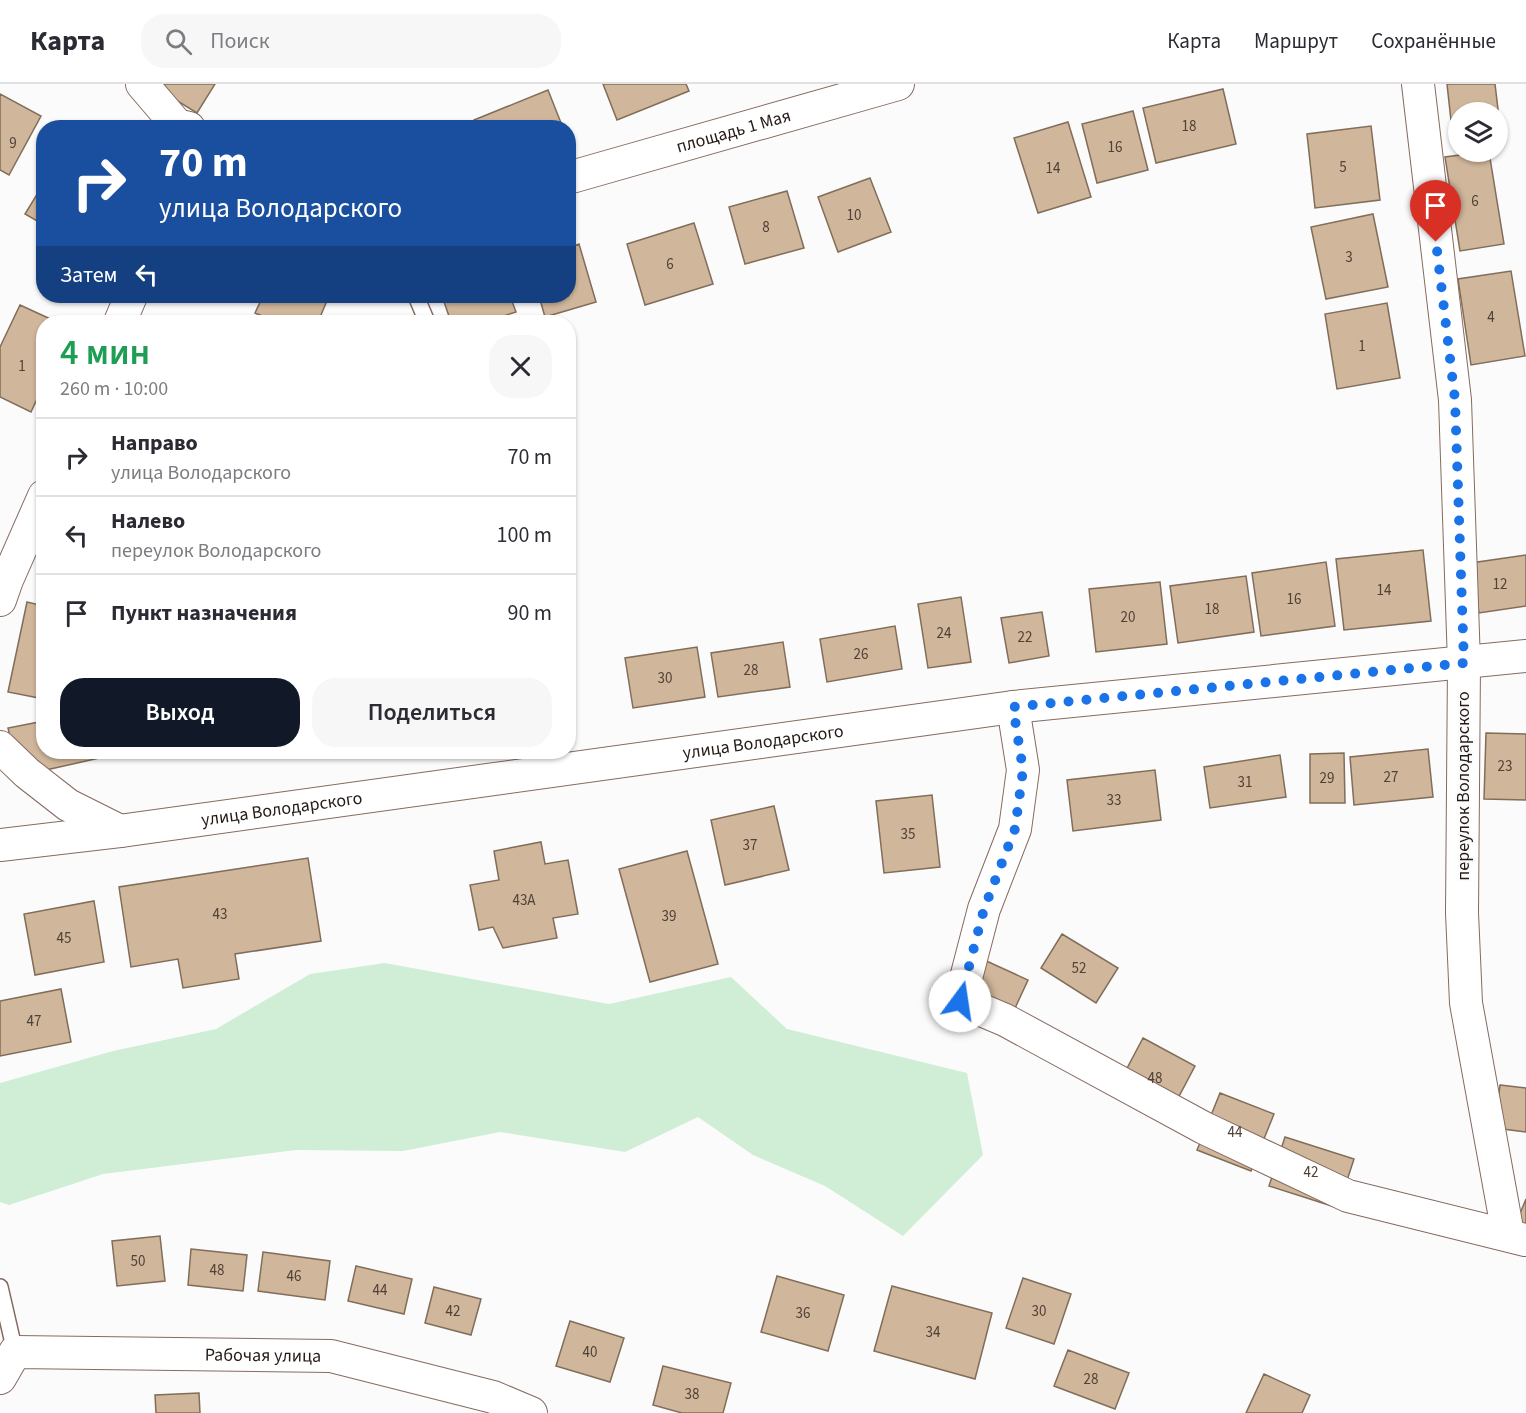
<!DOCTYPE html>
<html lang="ru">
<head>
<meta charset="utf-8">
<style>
  :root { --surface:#fff; --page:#f7f7f7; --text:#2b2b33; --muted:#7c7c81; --line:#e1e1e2; --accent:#111827 }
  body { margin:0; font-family:"Source Sans 3",sans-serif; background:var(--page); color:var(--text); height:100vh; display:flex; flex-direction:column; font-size:22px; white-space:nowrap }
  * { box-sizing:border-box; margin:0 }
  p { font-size:20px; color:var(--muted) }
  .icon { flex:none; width:33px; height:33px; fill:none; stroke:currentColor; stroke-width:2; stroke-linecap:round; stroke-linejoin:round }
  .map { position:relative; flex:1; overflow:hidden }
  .drawer { position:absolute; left:36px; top:231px; width:540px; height:444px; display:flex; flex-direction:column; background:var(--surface); border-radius:24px; box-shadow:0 2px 4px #0004 }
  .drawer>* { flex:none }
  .top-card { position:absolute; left:36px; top:36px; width:540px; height:183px; border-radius:24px; box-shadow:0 2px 4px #0004; background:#1a4fa0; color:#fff; overflow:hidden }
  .fabs { position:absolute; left:1448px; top:18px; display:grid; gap:12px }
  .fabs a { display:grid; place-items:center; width:60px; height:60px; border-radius:50%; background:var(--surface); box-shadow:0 2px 4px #0004; font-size:30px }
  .pin { position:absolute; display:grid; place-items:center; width:51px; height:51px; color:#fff; margin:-62px -26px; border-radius:50% 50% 50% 0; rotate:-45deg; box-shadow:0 0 6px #0007 }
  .pin .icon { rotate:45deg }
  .me { position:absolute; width:66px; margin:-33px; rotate:14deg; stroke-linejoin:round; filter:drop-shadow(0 0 4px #0008) }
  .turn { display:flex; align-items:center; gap:21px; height:126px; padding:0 24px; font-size:27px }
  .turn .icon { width:78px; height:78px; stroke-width:2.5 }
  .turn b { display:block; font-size:42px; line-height:51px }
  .then { display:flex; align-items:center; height:57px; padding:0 24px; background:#0003; gap:12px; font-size:22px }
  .round { display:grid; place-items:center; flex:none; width:63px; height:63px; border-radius:24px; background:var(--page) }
  .headline { display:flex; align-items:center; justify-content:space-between; height:102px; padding:0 24px }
  h1 { font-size:36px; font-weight:600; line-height:45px; color:#1e9e55 }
  .action { display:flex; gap:12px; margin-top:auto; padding:12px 24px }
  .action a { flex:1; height:69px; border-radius:24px; background:var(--accent); color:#fff; font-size:24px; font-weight:600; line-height:69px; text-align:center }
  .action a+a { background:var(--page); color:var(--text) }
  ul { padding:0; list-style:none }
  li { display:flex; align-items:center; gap:18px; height:78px; padding:0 24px; border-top:2px solid var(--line) }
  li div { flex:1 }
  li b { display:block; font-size:22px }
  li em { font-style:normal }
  header { display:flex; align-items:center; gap:36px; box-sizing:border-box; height:84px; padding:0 30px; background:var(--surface); border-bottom:2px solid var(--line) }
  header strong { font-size:28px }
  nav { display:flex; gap:33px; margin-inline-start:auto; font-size:21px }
  .search { width:420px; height:54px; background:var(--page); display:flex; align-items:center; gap:15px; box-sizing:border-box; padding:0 21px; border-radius:24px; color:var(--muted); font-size:22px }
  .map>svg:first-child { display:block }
  .green { fill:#d0eed5 }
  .building { fill:#d0b69b; stroke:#816d59; stroke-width:1.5 }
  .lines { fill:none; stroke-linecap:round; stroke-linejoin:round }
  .service-casing { stroke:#866a60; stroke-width:18 }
  .minor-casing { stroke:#866a60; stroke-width:34 }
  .service { stroke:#fff; stroke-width:15 }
  .minor { stroke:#fff; stroke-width:32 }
  .route { stroke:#1a73e8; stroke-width:10; stroke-dasharray:0 18 }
  .labels { text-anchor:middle; stroke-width:4.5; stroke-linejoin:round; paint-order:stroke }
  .number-label { font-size:15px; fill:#504137 }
  .street-label { font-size:18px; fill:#251a16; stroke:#fbfbfb }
</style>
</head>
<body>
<header>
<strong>Карта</strong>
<div class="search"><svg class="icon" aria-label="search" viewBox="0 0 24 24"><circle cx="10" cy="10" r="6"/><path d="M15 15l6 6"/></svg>Поиск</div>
<nav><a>Карта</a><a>Маршрут</a><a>Сохранённые</a></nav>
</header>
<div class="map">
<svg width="1526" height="1329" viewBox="0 0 1526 1329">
  <rect width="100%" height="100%" fill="#fbfbfb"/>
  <path class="green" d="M385 879 609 920 731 893 787 945 967 989 983 1071 903 1152 825 1102 753 1071 698 1033 625 1068 500 1048 403 1067 296 1066 103 1090 9 1121 0 1118V999L113 967 216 945 310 890Z"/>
  <path class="building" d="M155 0H215L197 29 153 2Z
    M603 0H686L689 7 617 36Z
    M1447 0H1495L1501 50H1497V28H1458V55H1453Z
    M1223 5 1236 60 1156 79 1143 24Z
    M548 6 563 44H476L474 36Z
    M0 10 41 32 9 91 0 86Z
    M1133 27 1148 86 1097 99 1082 40Z
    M1068 38 1091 113 1038 129 1014 54Z
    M1371 42 1380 116 1315 124 1307 50Z
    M1483 68H1489L1504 160 1460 167 1445 73Z
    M870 94 891 148 838 168 818 113Z
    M44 99V141L25 130Z
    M787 107 804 164 745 180 729 123Z
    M1373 130 1388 203 1326 215 1311 143Z
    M694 139 713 200 645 221 627 160Z
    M579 160 596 218 545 233 539 212H568V164Z
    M1511 187 1525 272 1471 281 1458 195Z
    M263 212H329L318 238H277L255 229Z
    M442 212H510L516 228 485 238H451Z
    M1387 219 1400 294 1337 305 1325 230Z
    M20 221 57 238H44V300L31 328 0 313V263Z
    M1423 466 1431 537 1344 546 1336 475Z
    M1526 471V522L1479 529 1471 479Z
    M1326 478 1335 542 1261 552 1252 489Z
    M1246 492 1254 548 1178 559 1170 502Z
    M1160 498 1167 560 1096 568 1089 505Z
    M961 513 971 578 928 584 918 520Z
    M27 518 44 522V615L8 608Z
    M1042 528 1049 572 1009 579 1001 534Z
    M895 542 902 585 827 598 820 555Z
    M783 558 790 603 718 613 711 569Z
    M697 563 705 613 633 624 625 574Z
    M44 637V668H103L104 673 19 692 8 644Z
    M1486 649 1526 650V716L1484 715Z
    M1428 665 1433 713 1354 721 1350 673Z
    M1344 669 1345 719H1310V670Z
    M1280 671 1286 713 1210 724 1204 683Z
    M1155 686 1161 736 1073 747 1067 696Z
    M932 711 940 783 884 789 876 717Z
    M774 722 789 786 725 801 711 736Z
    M541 758 545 780 568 776 578 830 553 834 557 854 503 864 493 843 479 846 470 801 499 796 494 767Z
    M687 767 718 880 650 898 619 785Z
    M308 774 321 857 235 870 239 895 183 904 178 875 131 883 119 803Z
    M94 817 104 878 35 891 24 830Z
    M1062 850 1118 884 1096 919 1041 884Z
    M982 875 1028 896 1004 948 958 925Z
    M61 905 71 958 0 972V917Z
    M1143 954 1195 982 1167 1035 1115 1007Z
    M1500 1001 1526 1004V1048L1495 1044Z
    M1220 1009 1274 1030 1251 1087 1197 1066Z
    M1285 1053 1354 1075 1338 1124 1269 1102Z
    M1526 1115V1149L1514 1144Z
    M160 1152 165 1197 117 1202 112 1157Z
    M191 1165 247 1171 243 1207 188 1201Z
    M263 1168 330 1177 325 1216 258 1207Z
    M356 1182 412 1195 404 1230 348 1217Z
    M777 1192 844 1211 828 1267 761 1248Z
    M1023 1194 1071 1210 1054 1260 1006 1244Z
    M892 1202 992 1229 975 1295 874 1267Z
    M434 1203 481 1215 471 1251 425 1239Z
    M570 1237 624 1254 610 1298 556 1282Z
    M1068 1266 1129 1289 1115 1325 1054 1302Z
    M663 1282 731 1299 723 1329H682L653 1321Z
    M1264 1290 1310 1311 1302 1329H1246Z
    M199 1309 200 1329H156L155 1311Z"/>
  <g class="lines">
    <defs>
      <path id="service" d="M416 212 427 238
        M0 1203 15 1268"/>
      <g id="minor">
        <path d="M142 0 177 41 189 44"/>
        <path d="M1418 0 1455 316 1464 579 1462 829 1466 919 1508 1150"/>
        <path id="s1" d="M568 94 898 0"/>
        <path d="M120 238 131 212"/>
        <path d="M0 516 7 496 44 412"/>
        <path d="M1013 623 1023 686 1015 745 984 825 960 917 1005 936 1204 1044 1348 1112 1525 1156"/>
        <path d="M0 663 27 689 68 721 120 747"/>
        <path id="s2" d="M0 761 120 747 1013 623 1526 572"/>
        <path id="s3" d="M0 1294 15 1268 331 1272 493 1313 531 1329"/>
      </g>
    </defs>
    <use href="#service" class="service-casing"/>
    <use href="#minor" class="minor-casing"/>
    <use href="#service" class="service"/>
    <use href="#minor" class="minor"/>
  </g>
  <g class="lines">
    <path class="route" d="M960 917 984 825 1015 745 1023 686 1013 623 1464 579 1455 316 1436 158"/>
  </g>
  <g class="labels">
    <g class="number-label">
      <text x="1189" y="47">18</text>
      <text x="13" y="64">9</text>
      <text x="1115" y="68">16</text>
      <text x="1343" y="88">5</text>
      <text x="1053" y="89">14</text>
      <text x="1475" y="122">6</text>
      <text x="854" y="136">10</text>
      <text x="766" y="148">8</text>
      <text x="1349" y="178">3</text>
      <text x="670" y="185">6</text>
      <text x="1491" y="238">4</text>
      <text x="1362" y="267">1</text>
      <text x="22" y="287">1</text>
      <text x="1500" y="505">12</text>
      <text x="1384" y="511">14</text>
      <text x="1294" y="520">16</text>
      <text x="1212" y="530">18</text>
      <text x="1128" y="538">20</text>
      <text x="944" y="554">24</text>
      <text x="1025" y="558">22</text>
      <text x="861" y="575">26</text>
      <text x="751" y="591">28</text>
      <text x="665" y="599">30</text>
      <text x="1505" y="687">23</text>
      <text x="1391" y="698">27</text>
      <text x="1327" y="699">29</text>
      <text x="1245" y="703">31</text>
      <text x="1114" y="721">33</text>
      <text x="908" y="755">35</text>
      <text x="750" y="766">37</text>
      <text x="524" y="821">43А</text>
      <text x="220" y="835">43</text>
      <text x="669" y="837">39</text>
      <text x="64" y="859">45</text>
      <text x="1079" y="889">52</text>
      <text x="34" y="942">47</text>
      <text x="1155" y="999">48</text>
      <text x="1235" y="1053">44</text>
      <text x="1311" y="1093">42</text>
      <text x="138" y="1182">50</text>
      <text x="217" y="1191">48</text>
      <text x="294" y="1197">46</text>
      <text x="380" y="1211">44</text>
      <text x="453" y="1232">42</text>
      <text x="1039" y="1232">30</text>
      <text x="803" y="1234">36</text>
      <text x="933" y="1253">34</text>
      <text x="590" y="1273">40</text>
      <text x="1091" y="1300">28</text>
      <text x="692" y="1315">38</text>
    </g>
    <g class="street-label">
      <text dy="6" stroke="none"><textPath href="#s1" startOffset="172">площадь 1 Мая</textPath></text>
      <text dy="6" stroke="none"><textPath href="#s2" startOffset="770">улица Володарского</textPath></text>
      <text transform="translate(1463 702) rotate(-90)" y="6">переулок Володарского</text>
      <text dy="6" stroke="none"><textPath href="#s2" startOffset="284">улица Володарского</textPath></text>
      <text dy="6" stroke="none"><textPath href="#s3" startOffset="278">Рабочая улица</textPath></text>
    </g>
  </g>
</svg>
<div class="fabs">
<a><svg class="icon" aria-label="layers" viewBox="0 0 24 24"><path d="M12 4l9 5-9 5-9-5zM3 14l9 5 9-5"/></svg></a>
</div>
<div class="pin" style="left:1436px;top:158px;background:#d93025"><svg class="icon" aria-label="arrive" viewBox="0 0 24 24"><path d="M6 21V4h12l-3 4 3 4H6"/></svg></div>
<svg class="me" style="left:960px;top:917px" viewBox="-20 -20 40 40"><circle r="19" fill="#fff"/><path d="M0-13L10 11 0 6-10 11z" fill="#1a73e8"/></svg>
<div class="top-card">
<div class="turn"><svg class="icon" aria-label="right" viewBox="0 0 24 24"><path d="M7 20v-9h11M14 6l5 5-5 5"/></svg><div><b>70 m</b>улица Володарского</div></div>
<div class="then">Затем<svg class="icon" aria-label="left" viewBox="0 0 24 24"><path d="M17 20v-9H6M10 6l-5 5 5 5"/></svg></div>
</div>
<section class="drawer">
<div class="headline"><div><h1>4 мин</h1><p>260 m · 10:00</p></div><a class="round"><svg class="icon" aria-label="close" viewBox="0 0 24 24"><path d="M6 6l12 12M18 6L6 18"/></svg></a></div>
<ul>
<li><svg class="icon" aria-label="right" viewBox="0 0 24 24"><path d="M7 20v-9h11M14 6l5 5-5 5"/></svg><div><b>Направо</b><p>улица Володарского</p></div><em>70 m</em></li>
<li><svg class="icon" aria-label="left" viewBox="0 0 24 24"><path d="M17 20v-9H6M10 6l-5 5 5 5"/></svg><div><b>Налево</b><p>переулок Володарского</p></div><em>100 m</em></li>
<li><svg class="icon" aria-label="arrive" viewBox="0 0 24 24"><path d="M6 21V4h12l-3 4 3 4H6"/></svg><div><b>Пункт назначения</b></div><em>90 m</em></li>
</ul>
<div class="action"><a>Выход</a><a>Поделиться</a></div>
</section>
</div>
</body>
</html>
